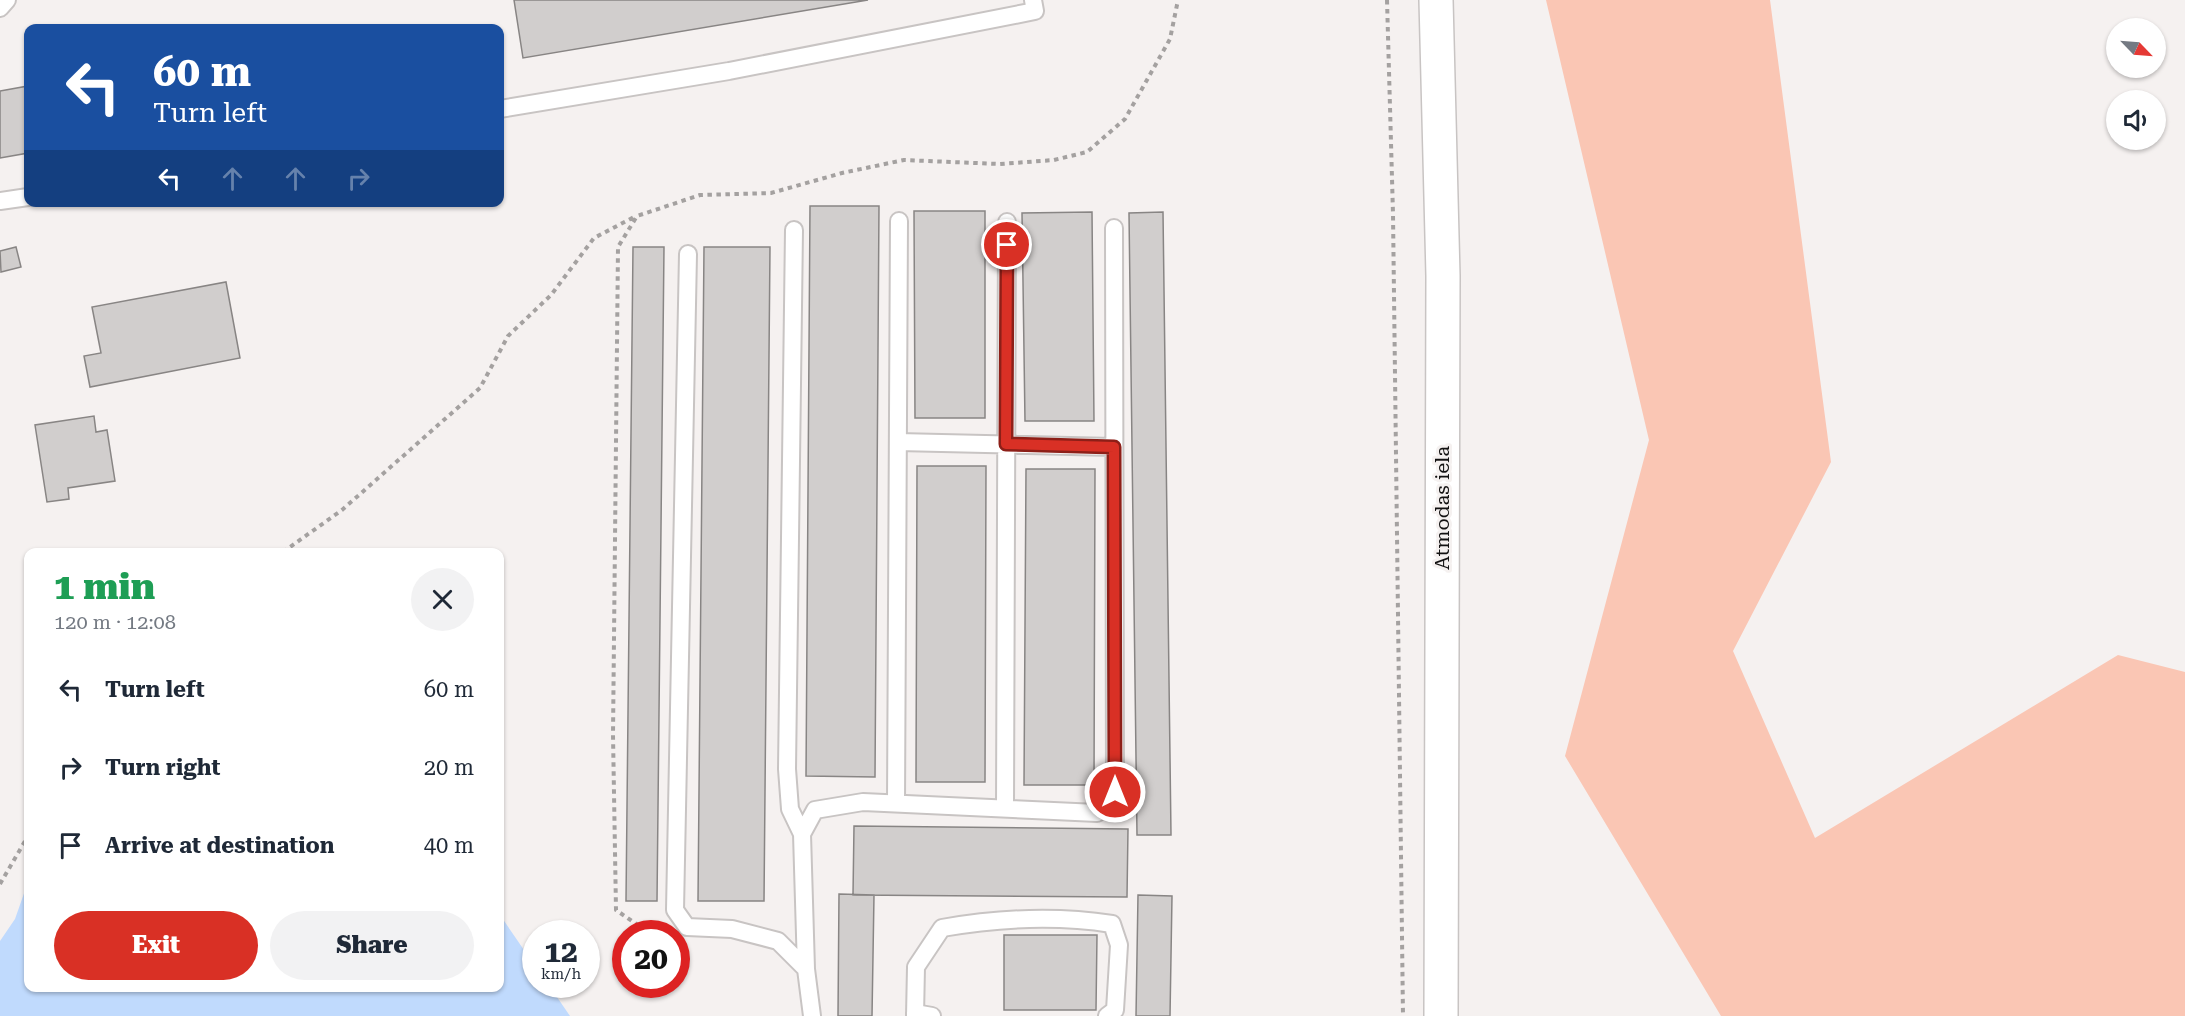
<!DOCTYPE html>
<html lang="en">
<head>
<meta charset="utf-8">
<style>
  :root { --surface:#fff; --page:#f2f2f3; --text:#1f2937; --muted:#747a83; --accent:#d93025 }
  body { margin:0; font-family:"Roboto Serif",serif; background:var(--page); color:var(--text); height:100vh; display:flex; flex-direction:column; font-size:22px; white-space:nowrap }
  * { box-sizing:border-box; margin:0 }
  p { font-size:20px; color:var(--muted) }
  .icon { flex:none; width:33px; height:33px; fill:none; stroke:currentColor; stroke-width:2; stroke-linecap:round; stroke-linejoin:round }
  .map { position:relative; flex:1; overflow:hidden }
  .drawer { position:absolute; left:24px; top:548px; width:480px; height:444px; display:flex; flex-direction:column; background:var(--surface); border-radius:12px; box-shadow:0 2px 4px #0004 }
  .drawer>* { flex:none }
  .guide { position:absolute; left:24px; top:24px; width:480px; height:183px; border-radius:12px; box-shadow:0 2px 4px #0004; background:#1a4fa0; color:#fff; overflow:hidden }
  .needle { width:39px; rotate:115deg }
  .tools { position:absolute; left:2106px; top:18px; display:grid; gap:12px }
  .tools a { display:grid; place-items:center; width:60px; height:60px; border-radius:50%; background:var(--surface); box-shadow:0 2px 4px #0004; font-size:30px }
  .speed { position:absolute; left:522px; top:920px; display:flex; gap:12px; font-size:30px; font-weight:700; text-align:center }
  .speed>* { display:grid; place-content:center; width:78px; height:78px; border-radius:50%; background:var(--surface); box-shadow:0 2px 4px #0004; line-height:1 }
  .speed small { font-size:15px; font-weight:400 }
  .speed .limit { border:9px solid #d22; background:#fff; color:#111 }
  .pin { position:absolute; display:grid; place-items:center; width:51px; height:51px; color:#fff; margin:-26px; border:3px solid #fff; border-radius:50%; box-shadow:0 2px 6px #0007 }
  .me { position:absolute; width:66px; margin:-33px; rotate:0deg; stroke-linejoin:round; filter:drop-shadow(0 0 4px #0008) }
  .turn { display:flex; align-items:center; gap:21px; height:126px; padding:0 30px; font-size:27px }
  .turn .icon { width:78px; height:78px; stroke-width:2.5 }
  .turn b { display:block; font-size:42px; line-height:51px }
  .lanes { display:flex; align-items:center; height:57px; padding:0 30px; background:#0003; justify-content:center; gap:30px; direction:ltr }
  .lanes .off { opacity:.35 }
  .round { display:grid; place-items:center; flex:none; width:63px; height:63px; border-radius:32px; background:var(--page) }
  .summary { display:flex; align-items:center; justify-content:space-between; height:102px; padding:0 30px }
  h1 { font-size:36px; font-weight:800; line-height:45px; color:#1e9e55 }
  .button { display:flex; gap:12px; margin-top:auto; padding:12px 30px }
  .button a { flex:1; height:69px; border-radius:36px; background:var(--accent); color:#fff; font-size:24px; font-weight:800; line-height:69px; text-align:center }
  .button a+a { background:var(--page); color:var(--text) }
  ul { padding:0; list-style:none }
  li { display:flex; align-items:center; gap:18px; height:78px; padding:0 30px }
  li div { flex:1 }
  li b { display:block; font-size:22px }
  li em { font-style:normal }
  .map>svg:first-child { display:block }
  .green { fill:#fac6b4 }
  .water { fill:#c0dafd }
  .building { fill:#d1cecd; stroke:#888584; stroke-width:1.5 }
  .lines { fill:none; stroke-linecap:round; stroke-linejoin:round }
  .lane-casing { stroke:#c8c4c3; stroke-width:20 }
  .secondary-casing { stroke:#c8c4c3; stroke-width:36 }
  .path { stroke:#a4a1a0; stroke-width:4; stroke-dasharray:4.5 4.5; stroke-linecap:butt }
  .lane { stroke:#fff; stroke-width:16 }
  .secondary { stroke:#fff; stroke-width:33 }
  .route-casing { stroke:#8d1f18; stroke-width:15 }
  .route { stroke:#d93025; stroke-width:10 }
  .labels { text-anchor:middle; stroke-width:6; stroke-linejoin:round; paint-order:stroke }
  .street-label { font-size:20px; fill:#121111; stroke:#f5f1f0 }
</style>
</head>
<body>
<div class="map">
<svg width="2185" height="1016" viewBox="0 0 2185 1016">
  <rect width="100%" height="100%" fill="#f5f1f0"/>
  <path class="green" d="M1546 0H1770L1831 462 1733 651 1815 838 2118 655 2185 672V1016H1721L1565 756 1649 440Z"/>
  <path class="water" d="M28 882V987H500V915L535 966 536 984H548L570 1016H0V941L15 919Z"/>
  <path class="building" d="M514 0H868L523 58Z
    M28 86V153L0 158V91Z
    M810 206H879L875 777 806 776Z
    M914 211H985V418H915Z
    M1092 212 1094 421H1025L1022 213Z
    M1163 212 1171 835H1137L1129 213Z
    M16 247 21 267 1 272 0 251Z
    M633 247H664L657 901H626Z
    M704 247H770L764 901H698Z
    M226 282 240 358 90 387 84 356 101 353 92 307Z
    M94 416 96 432 107 430 115 481 68 488 69 499 47 502 35 425Z
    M917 466H986L985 782H916Z
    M1026 469H1095L1094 785H1024Z
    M854 826 1128 829 1127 897 853 895Z
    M839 894 874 895 872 1016H838Z
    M1138 895 1172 896 1170 1016H1136Z
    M1004 935H1097L1096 1010H1004Z"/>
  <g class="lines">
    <defs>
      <path id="lane" d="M0 8 7 0
        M500 109 729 71 1035 11 1033 0
        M0 201 28 197
        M794 230 787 769 790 809 802 834
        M688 254 675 910 687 927 732 929 778 941 806 969 812 1016
        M898 442 1114 447
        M896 803 899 221
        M1005 808 1007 222
        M806 969 802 834 815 810 863 802 1097 813 1109 805 1115 792 1114 228
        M915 1013 932 1016
        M915 1016 916 967 942 928C999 918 1054 915 1112 924L1119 945 1115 1010 1107 1016"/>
      <path id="secondary" d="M1436 0 1443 276 1441 1016"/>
    </defs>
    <use href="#lane" class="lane-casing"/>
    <use href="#secondary" class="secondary-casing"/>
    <path class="path" d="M1387 0 1393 214 1403 1016
      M283 552 342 510 480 388 508 336 551 295 594 238 636 216
      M0 884 28 836
      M656 930 642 928 616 910 613 735 618 247 637 216 700 195 771 193 842 173 904 160 1000 164 1054 160 1087 152 1125 119 1170 39 1178 0"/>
    <use href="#lane" class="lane"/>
    <use href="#secondary" class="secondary"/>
  </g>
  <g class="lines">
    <defs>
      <path id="route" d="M1007 245 1006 444 1114 447 1115 792"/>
    </defs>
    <use href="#route" class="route-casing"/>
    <use href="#route" class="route"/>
  </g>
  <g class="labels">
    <g class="street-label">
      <text transform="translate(1442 508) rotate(-90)" y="7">Atmodas iela</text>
    </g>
  </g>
</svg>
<div class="tools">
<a><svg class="needle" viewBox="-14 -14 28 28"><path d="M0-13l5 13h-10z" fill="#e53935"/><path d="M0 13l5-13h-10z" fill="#747a83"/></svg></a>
<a><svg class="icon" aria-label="sound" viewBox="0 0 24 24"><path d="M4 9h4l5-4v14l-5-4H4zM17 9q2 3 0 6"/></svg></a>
</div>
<div class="speed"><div>12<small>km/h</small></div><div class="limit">20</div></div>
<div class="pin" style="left:1007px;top:245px;background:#d93025"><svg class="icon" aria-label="arrive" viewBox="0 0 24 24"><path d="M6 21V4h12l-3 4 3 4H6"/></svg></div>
<svg class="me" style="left:1115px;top:792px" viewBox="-20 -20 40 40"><circle r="17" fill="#d93025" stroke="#fff" stroke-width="3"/><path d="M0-11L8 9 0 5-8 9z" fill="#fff"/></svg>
<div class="guide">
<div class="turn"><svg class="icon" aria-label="left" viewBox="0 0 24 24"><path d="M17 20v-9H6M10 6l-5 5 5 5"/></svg><div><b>60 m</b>Turn left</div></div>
<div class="lanes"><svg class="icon" aria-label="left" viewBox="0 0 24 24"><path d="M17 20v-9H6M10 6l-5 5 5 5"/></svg><svg class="icon off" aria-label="ahead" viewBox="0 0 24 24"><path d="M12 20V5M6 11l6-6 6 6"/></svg><svg class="icon off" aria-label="ahead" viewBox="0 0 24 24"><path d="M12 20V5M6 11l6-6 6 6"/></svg><svg class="icon off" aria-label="right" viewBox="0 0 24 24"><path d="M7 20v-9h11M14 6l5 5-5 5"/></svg></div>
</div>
<section class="drawer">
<div class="summary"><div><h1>1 min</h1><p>120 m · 12:08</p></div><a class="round"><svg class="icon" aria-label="close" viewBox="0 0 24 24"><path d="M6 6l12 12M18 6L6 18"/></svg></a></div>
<ul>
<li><svg class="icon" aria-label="left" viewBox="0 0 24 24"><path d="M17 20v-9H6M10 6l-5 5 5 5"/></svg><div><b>Turn left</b></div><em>60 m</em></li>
<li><svg class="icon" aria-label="right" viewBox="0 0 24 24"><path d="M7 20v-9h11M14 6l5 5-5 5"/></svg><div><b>Turn right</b></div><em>20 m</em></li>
<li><svg class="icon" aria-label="arrive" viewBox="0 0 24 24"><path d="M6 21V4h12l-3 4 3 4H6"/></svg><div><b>Arrive at destination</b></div><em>40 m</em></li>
</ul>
<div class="button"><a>Exit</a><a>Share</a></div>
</section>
</div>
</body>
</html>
